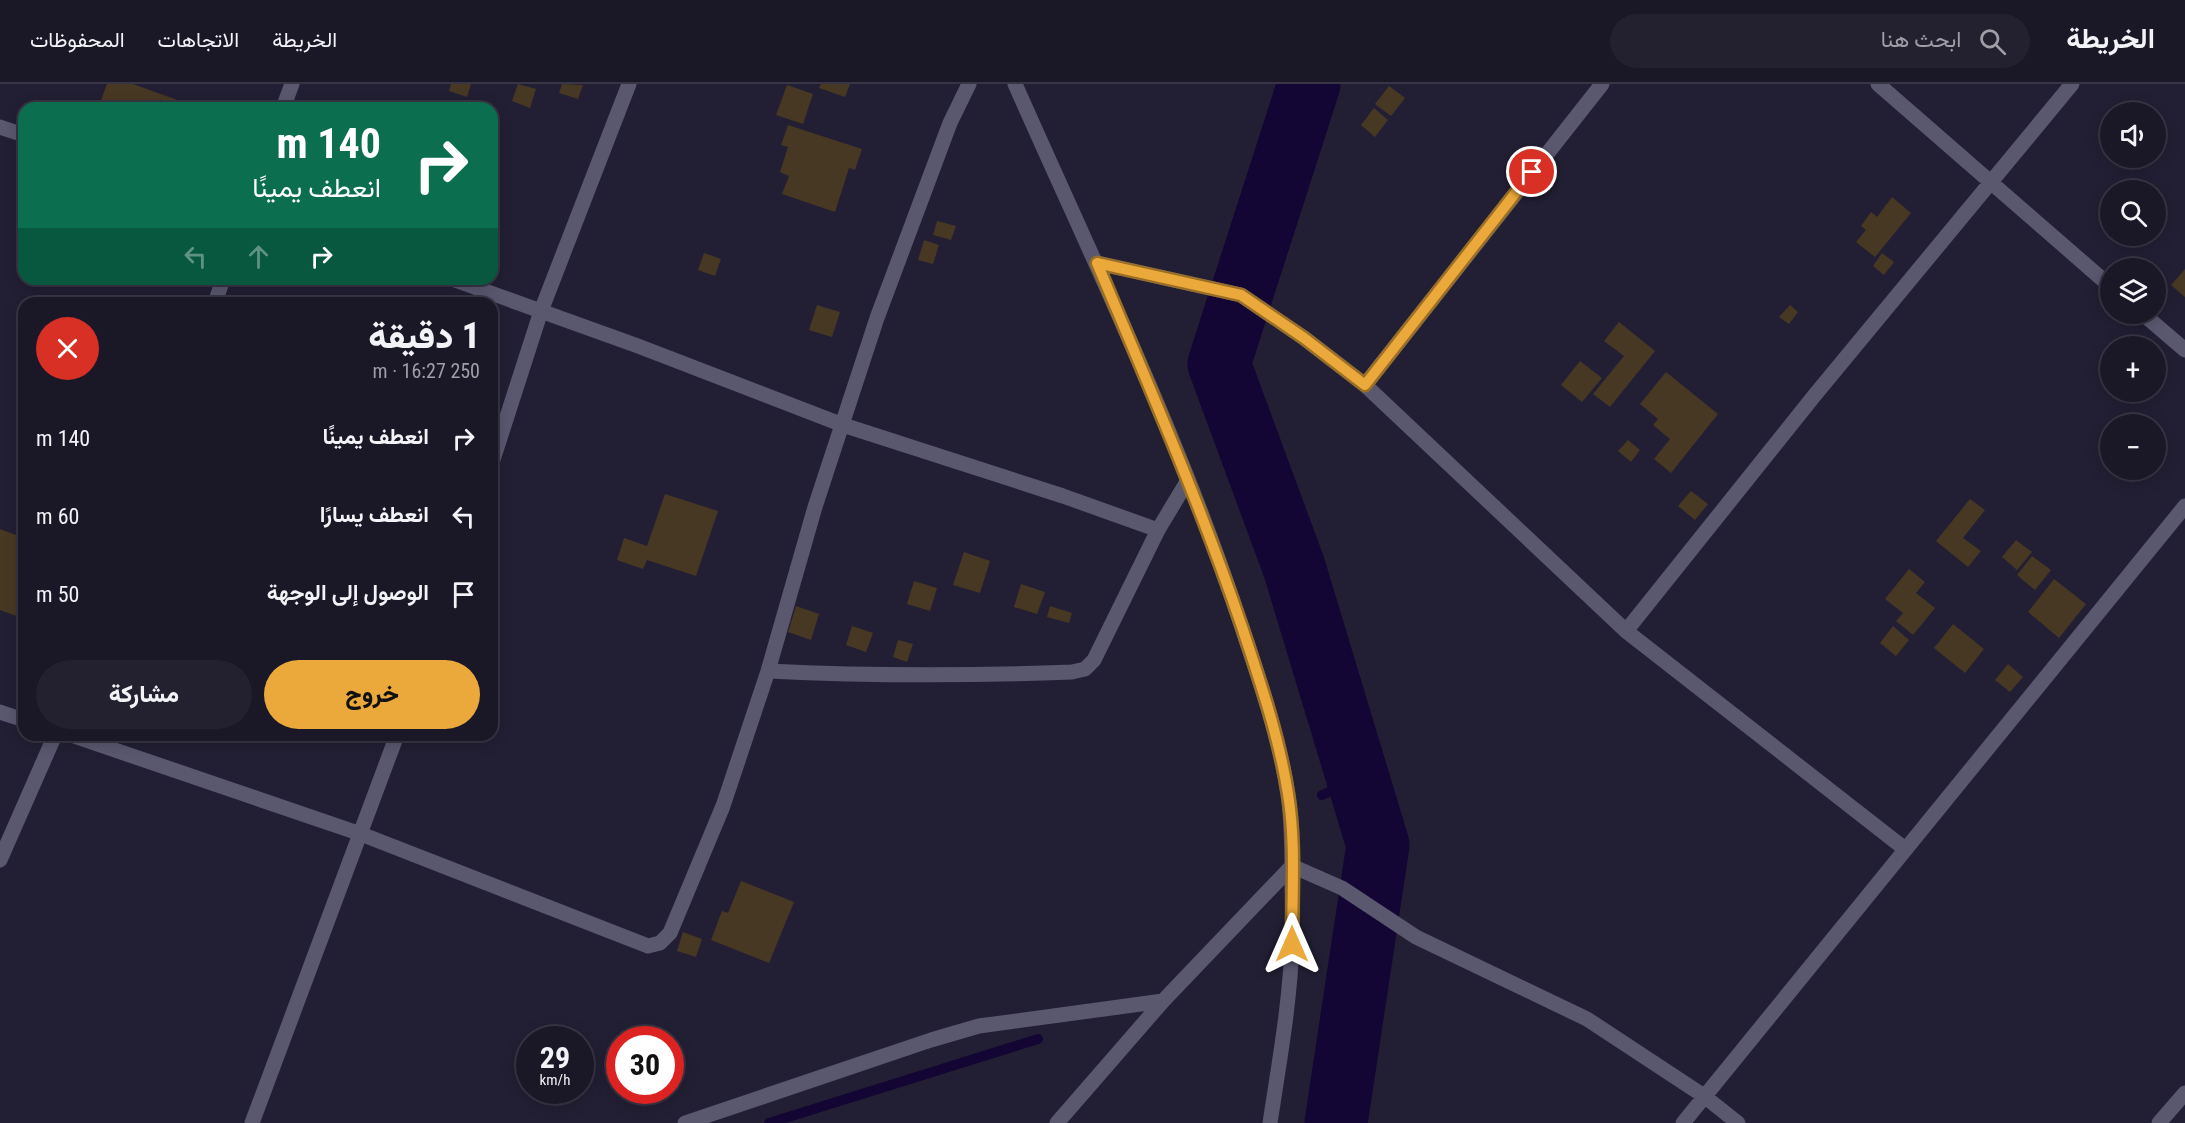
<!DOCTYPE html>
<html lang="ar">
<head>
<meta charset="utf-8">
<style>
  :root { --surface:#1a1727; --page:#23202f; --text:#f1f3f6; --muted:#9f9fa7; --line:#383644; --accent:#eca93b }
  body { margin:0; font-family:"Roboto Condensed",Vazirmatn,sans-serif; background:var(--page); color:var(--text); direction:rtl; height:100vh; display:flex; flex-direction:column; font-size:22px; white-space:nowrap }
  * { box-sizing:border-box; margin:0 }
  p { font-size:20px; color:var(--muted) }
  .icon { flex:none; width:33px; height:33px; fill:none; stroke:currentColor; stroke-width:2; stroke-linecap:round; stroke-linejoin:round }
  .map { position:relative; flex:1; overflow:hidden; direction:ltr }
  .side { position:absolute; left:18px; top:213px; width:480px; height:444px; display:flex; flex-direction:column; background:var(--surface); border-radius:18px; box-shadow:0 3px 15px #0003,0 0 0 2px var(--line); direction:rtl }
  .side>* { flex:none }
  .hud { position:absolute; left:18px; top:18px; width:480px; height:183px; border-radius:18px; box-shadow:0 3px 15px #0003,0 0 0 2px var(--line); direction:rtl; background:#0b6e4f; color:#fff; overflow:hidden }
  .controls { position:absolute; left:2100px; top:18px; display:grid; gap:12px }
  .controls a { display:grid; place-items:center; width:66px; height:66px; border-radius:50%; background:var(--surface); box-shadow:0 3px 15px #0003,0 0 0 2px var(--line); font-size:30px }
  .speed { position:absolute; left:516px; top:942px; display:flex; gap:12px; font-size:30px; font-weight:700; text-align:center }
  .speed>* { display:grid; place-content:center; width:78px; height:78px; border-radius:50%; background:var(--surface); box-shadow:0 3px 15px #0003,0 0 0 2px var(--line); line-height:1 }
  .speed small { font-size:15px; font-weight:400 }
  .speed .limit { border:9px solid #d22; background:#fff; color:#111 }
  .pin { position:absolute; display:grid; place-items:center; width:51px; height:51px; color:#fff; margin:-26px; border:3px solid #fff; border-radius:50%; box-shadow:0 2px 6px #0007 }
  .me { position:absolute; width:66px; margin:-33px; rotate:0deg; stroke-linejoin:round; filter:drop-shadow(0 0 4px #0008) }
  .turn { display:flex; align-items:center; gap:21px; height:126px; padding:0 18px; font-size:27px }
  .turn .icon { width:78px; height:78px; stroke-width:2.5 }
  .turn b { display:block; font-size:42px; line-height:51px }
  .lanes { display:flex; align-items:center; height:57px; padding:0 18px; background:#0003; justify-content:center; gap:30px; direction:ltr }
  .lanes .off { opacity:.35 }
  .round { display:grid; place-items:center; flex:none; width:63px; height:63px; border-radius:32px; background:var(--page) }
  .head { display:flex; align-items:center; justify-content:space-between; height:102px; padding:0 18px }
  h1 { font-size:36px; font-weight:800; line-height:45px }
  .cta { display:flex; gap:12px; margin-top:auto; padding:12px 18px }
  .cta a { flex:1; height:69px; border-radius:36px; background:var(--accent); color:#111; font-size:24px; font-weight:800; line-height:69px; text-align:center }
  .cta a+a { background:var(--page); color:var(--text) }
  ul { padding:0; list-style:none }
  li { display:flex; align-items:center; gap:18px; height:78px; padding:0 18px }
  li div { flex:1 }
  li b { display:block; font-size:22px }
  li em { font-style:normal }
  header { display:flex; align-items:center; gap:36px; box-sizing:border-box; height:84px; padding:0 30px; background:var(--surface); border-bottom:2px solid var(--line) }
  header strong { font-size:28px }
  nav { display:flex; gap:33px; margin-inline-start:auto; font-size:21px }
  .search { width:420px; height:54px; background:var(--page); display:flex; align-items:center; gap:15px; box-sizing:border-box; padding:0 21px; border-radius:33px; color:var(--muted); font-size:22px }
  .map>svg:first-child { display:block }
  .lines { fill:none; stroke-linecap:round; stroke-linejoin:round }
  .stream { stroke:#130634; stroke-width:10 }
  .river { stroke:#130634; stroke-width:63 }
  .building { fill:#473823 }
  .minor { stroke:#59586f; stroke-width:15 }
  .route-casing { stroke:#996e26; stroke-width:15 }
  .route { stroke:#eca93b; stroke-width:10 }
</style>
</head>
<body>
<header>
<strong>الخريطة</strong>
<div class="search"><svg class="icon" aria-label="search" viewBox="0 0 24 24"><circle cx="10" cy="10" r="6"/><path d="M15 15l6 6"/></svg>ابحث هنا</div>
<nav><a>الخريطة</a><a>الاتجاهات</a><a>المحفوظات</a></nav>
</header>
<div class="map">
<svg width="2185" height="1039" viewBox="0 0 2185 1039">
  <rect width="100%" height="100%" fill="#221f34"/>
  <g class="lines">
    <path class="stream" d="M1322 711 1360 695
      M769 1039 1038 955"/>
    <path class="river" d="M1309 0 1219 280 1294 483 1378 761 1336 1039"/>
  </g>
  <path class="building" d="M107 0H133L194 22 98 24Z
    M451 0H471L467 13 449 7Z
    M518 0 536 5 530 24 512 17Z
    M562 0 583 1 578 15 559 9Z
    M821 0H850L845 13 819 4Z
    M787 1 813 10 803 40 776 31Z
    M1389 2 1405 14 1391 32 1375 20Z
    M1374 24 1388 36 1375 53 1361 41Z
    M788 41 862 65 855 86 849 84 835 128 782 110 789 92 780 88 788 63 781 61Z
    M1892 113 1911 129 1875 173 1856 158 1866 146 1861 142 1871 128 1877 133Z
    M937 137 956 142 951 156 933 151Z
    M924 156 939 161 933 180 918 176Z
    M704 169 721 175 715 192 698 186Z
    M1882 169 1894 178 1884 191 1873 182Z
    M2185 185V213L2171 201Z
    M817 221 840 228 832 253 809 246Z
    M1790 221 1798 228 1789 240 1779 233Z
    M1619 238 1655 267 1610 323 1593 310 1624 272 1604 257Z
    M1580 277 1602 294 1582 318 1561 301Z
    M1666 288 1718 330 1671 389 1654 375 1670 355 1653 341 1658 335 1640 320Z
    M1628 356 1640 366 1631 378 1618 367Z
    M1691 407 1708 420 1695 436 1678 422Z
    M665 410 718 427 696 492 647 476 643 485 617 476 624 454 647 462Z
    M1970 415 1985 426 1963 454 1981 467 1968 483 1936 457Z
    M0 445 24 454V535L0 526Z
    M2016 456 2032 468 2017 486 2002 473Z
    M964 468 990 477 980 509 953 501Z
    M2032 472 2051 486 2035 506 2017 491Z
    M1909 485 1925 498 1916 509 1935 524 1913 551 1896 537 1903 529 1885 515Z
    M2054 495 2086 520 2059 554 2028 528Z
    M914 497 937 504 930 527 907 520Z
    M1021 500 1045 508 1037 530 1014 523Z
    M796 522 819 530 811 556 788 548Z
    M1050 522 1072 529 1069 539 1047 533Z
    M1953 540 1984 565 1965 589 1934 564Z
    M852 542 873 549 866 568 846 561Z
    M1893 542 1909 556 1896 572 1880 559Z
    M898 556 913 560 907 578 893 573Z
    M2008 580 2023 593 2010 608 1995 596Z
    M741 797 794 818 769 879 711 856 722 827 728 829Z
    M683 848 702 855 696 873 677 867Z"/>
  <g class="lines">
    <path class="minor" d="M1015 0C1092 174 1176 346 1236 526 1256 586 1279 649 1288 711 1292 738 1292 766 1292 793 1292 815 1293 837 1292 859 1290 920 1279 979 1270 1039
      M1878 0 2110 202
      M283 24 292 0
      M0 43 24 51
      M1097 179 1241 211 1304 254 1365 301 1626 547 1905 765
      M452 195 638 262 843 341 1063 412 1158 446
      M215 219 223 195
      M2143 230 2185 266
      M1365 301 1602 0
      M492 379 541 227 629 0
      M1626 547 1814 312 2072 0
      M768 587C870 592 971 592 1072 588L1085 585 1094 576 1158 446 1188 396
      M0 628 24 636
      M71 651 361 750 648 862 660 859 670 849 723 722 768 587 815 423 877 234 950 39 969 0
      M0 776 55 651
      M252 1039 397 651
      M685 1039 931 956 979 942 1163 917
      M1057 1039 1163 917 1292 782 1342 804 1416 853 1587 935 1704 1012 1738 1039
      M1683 1039 2185 422
      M2159 1039 2185 1009"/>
  </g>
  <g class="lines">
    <defs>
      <path id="route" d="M1292 860C1292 810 1296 759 1288 710 1279 653 1260 597 1242 543 1200 419 1148 300 1097 179L1241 211 1304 254 1365 301 1532 88"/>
    </defs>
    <use href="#route" class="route-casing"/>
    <use href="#route" class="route"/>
  </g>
</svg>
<div class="controls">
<a><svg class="icon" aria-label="sound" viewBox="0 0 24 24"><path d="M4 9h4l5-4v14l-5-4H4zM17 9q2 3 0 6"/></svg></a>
<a><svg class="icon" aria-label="search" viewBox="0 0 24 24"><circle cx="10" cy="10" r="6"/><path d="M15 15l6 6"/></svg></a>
<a><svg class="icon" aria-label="layers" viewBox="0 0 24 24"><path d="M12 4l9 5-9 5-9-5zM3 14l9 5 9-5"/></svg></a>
<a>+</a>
<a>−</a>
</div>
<div class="speed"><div>29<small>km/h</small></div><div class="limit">30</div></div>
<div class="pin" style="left:1532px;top:88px;background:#d93025"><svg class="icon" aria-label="arrive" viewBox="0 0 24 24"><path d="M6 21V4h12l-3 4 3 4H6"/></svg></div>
<svg class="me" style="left:1292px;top:860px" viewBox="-20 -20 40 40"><path d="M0-17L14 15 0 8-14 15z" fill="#eca93b" stroke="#fff" stroke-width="4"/></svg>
<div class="hud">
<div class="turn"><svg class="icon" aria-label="right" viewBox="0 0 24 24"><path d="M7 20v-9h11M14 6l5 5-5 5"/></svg><div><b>140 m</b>انعطف يمينًا</div></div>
<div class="lanes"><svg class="icon off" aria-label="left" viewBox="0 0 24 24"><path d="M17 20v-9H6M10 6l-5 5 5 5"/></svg><svg class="icon off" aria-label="ahead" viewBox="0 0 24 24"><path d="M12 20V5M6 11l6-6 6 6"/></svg><svg class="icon" aria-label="right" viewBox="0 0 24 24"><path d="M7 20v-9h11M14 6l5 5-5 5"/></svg></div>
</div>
<section class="side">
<div class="head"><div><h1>1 دقيقة</h1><p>250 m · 16:27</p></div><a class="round" style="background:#d93025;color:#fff"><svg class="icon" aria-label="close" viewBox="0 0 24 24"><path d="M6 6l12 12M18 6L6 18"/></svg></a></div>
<ul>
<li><svg class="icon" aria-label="right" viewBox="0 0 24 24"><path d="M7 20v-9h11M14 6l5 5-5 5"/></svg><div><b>انعطف يمينًا</b></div><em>140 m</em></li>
<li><svg class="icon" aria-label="left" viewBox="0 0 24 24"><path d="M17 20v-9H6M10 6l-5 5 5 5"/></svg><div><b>انعطف يسارًا</b></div><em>60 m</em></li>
<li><svg class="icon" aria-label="arrive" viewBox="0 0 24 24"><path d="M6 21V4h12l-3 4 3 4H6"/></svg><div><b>الوصول إلى الوجهة</b></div><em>50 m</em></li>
</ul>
<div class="cta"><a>خروج</a><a>مشاركة</a></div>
</section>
</div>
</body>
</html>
